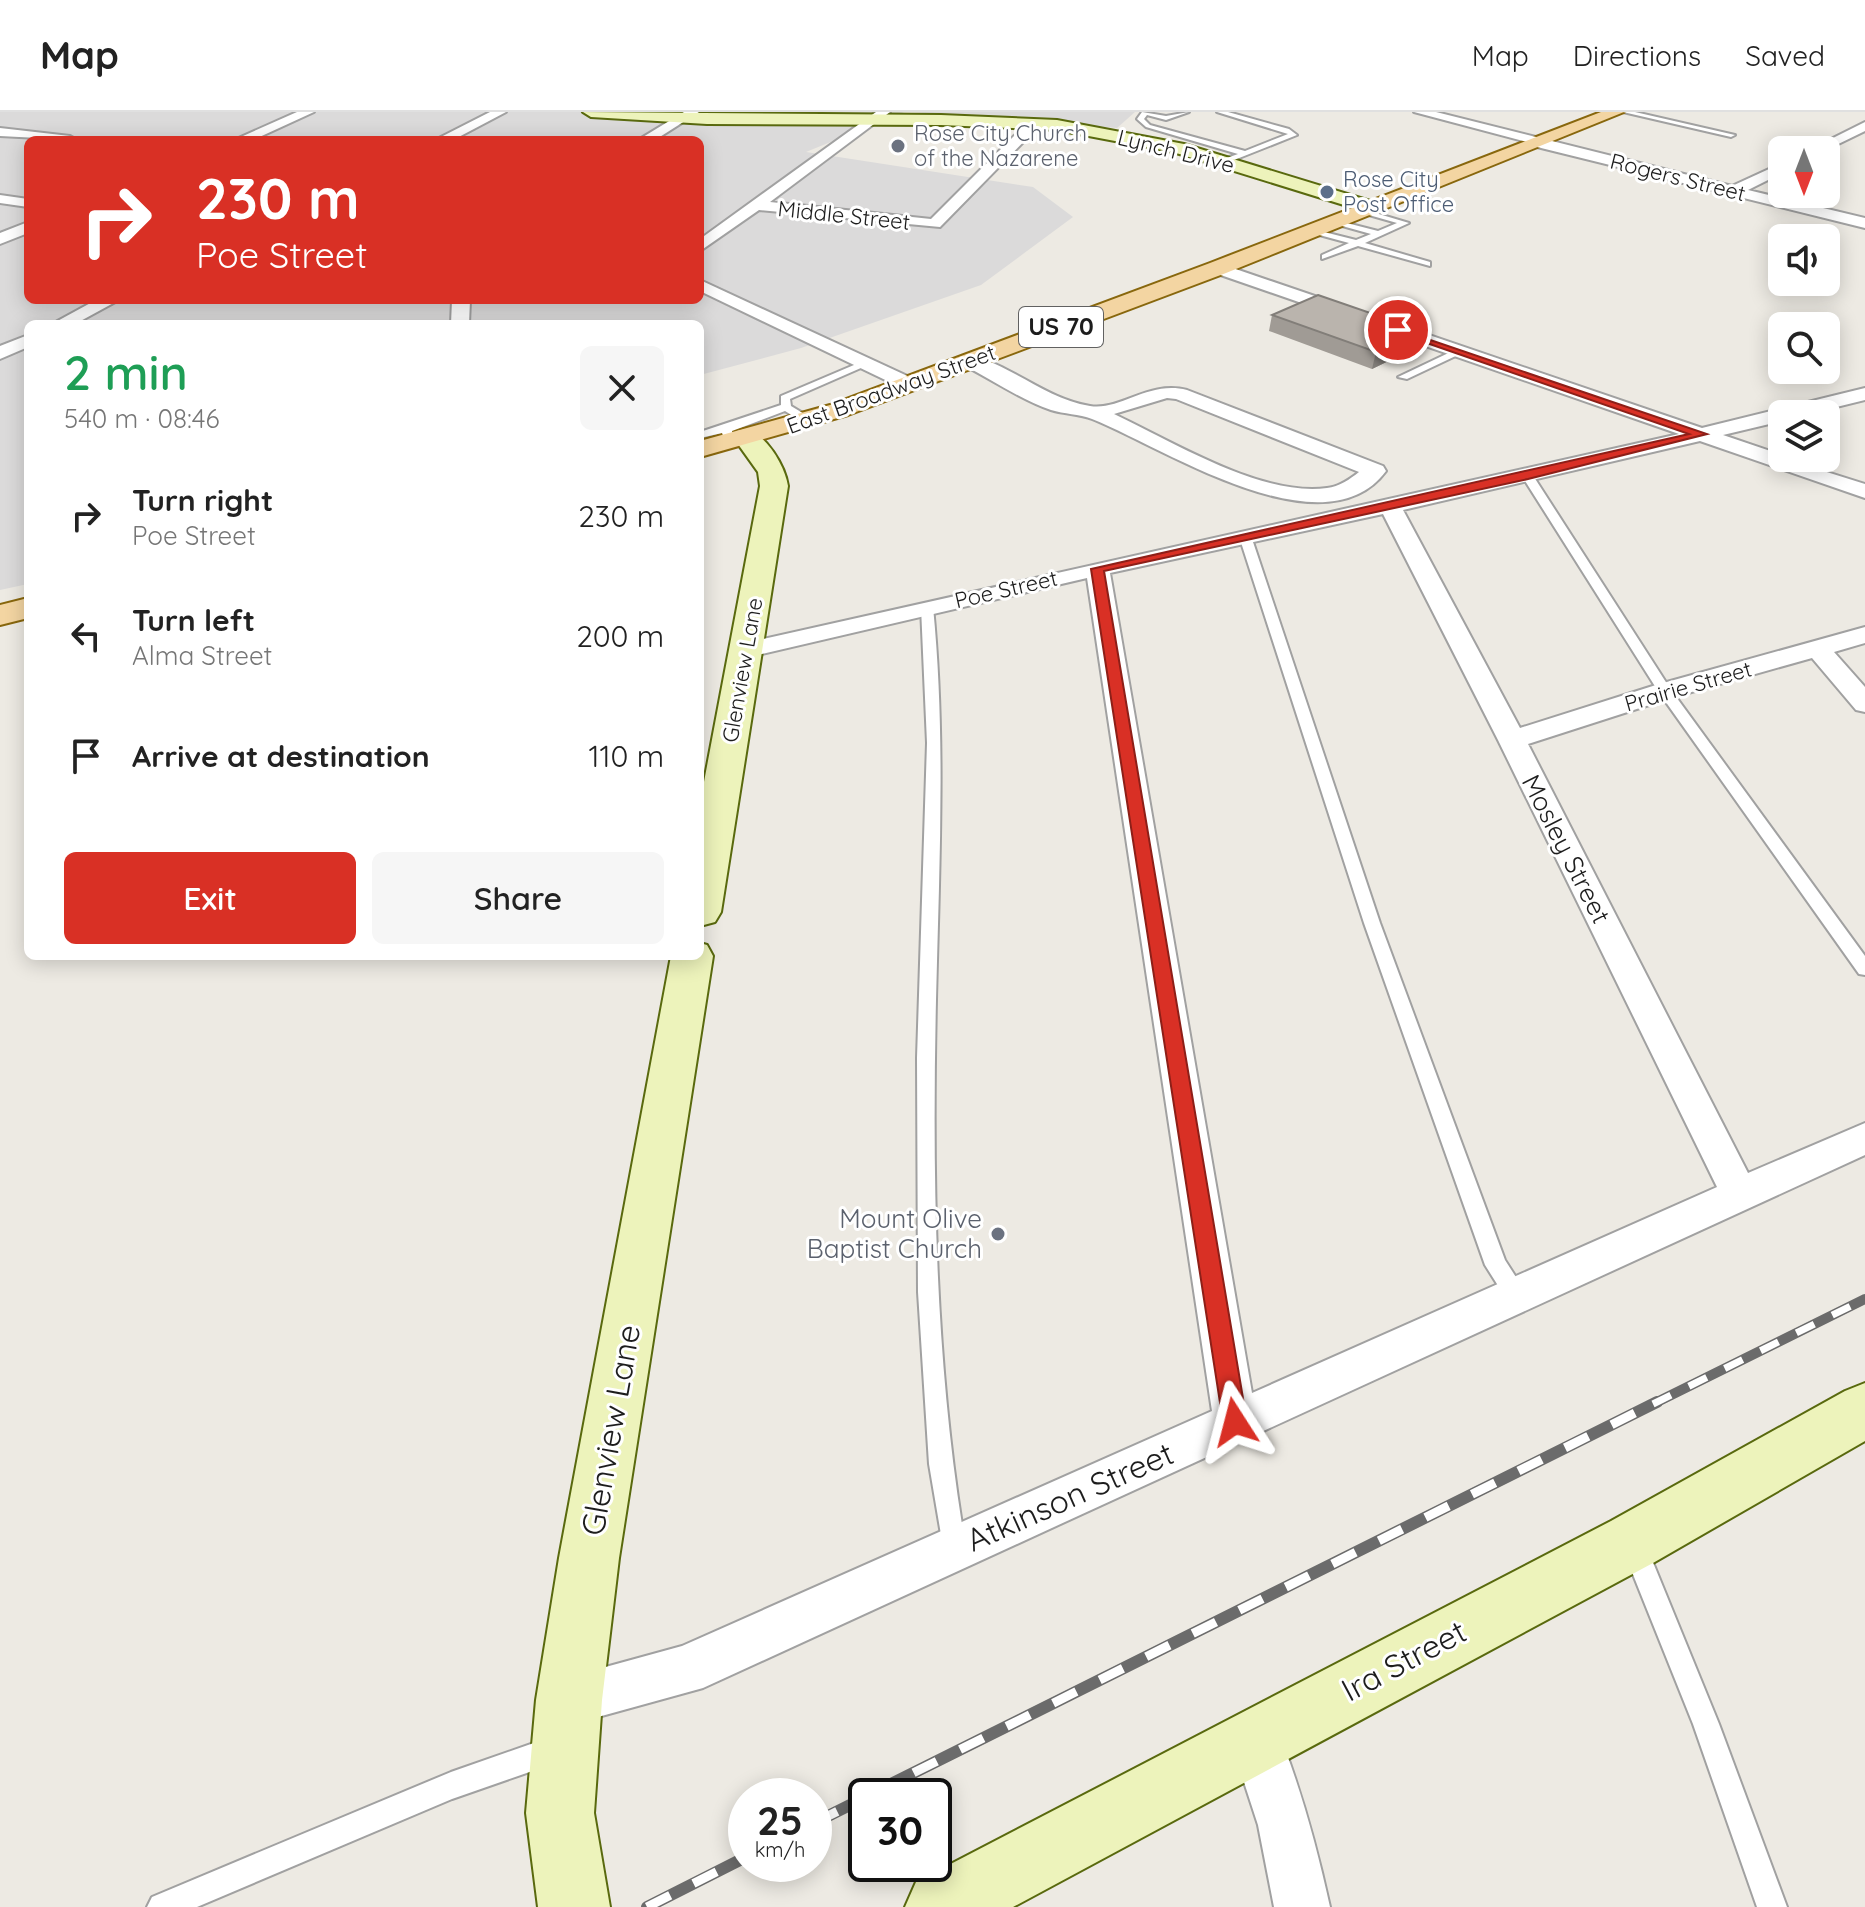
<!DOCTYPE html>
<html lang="en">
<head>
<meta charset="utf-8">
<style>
  :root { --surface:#fff; --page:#f6f6f6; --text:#222; --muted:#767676; --line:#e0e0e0; --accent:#d93025 }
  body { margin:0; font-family:Quicksand,sans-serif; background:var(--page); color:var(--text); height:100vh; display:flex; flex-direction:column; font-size:30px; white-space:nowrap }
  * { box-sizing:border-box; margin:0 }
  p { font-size:26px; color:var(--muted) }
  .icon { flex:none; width:44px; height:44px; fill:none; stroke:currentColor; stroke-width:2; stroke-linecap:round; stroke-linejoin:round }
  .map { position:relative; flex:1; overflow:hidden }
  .details { position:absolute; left:24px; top:208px; width:680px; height:640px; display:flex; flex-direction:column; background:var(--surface); border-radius:12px; box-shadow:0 4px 20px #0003 }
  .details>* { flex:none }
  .top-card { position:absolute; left:24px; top:24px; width:680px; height:168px; border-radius:12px; box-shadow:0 4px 20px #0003; background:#d93025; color:#fff; overflow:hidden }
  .needle { width:52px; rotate:180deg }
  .tools { position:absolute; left:1768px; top:24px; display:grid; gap:16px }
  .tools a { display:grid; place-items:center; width:72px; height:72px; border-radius:12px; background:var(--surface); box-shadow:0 4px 20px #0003; font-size:40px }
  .speed { position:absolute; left:728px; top:1666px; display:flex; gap:16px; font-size:40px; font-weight:700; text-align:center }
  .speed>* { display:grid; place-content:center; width:104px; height:104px; border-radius:50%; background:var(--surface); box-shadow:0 4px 20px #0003; line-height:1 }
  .speed small { font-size:20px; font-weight:400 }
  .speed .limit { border:4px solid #111; border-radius:12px; background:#fff; color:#111 }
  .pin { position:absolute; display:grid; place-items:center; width:68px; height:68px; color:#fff; margin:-34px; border:4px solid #fff; border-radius:50%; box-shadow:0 2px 8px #0007 }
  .me { position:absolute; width:88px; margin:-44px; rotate:351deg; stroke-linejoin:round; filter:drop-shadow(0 0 6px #0008) }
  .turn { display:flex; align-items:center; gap:28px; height:168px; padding:0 40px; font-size:36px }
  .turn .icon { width:104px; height:104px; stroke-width:2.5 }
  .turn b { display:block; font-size:56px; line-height:68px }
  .round { display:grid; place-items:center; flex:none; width:84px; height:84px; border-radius:12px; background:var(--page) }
  .headline { display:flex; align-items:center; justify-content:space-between; height:136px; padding:0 40px }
  h1 { font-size:48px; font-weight:600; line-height:60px; color:#1e9e55 }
  .button { display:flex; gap:16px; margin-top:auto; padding:16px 40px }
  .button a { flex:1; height:92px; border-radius:12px; background:var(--accent); color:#fff; font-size:32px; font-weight:600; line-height:92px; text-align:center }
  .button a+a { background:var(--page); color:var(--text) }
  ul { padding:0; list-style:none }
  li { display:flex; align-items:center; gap:24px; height:120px; padding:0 40px }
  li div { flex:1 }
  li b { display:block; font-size:30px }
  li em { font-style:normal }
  header { display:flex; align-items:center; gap:48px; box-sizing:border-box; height:112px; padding:0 40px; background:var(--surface); border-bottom:2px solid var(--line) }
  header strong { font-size:38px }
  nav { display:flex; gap:44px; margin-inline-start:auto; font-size:28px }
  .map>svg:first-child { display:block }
  .residential { fill:#dbdada; fill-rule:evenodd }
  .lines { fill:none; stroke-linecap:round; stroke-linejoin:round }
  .lane-casing { stroke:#a1a1a1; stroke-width:4 }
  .street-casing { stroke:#a1a1a1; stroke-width:4 }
  .secondary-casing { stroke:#59690e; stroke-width:4 }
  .primary-casing { stroke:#88670d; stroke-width:4 }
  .lane { fill:#fff; fill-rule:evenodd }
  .street { fill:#fff; fill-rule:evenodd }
  .secondary { fill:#edf3bb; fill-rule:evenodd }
  .primary { fill:#f3d5a2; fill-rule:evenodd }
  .rail-far1-casing { stroke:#6b6b6b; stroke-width:10 }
  .rail-casing { stroke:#6b6b6b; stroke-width:12 }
  .rail-far1 { stroke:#fff; stroke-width:7; stroke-dasharray:20; stroke-linecap:butt }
  .rail { stroke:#fff; stroke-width:9; stroke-dasharray:26; stroke-linecap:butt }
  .wall { fill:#a09b95 }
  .shaded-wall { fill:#827e79 }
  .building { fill:#bab4ad; stroke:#827e79; stroke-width:2 }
  .route { fill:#d93025; stroke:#8d1f18; stroke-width:2 }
  .worship-dot { fill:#6b7280; stroke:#fff; stroke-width:3 }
  .service-dot { fill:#5c6f8a; stroke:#fff; stroke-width:3 }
  .labels { text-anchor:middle; stroke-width:6; stroke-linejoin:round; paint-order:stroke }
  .far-worship-label { font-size:22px; fill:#5b616d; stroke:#fff; text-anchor:start }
  .far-street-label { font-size:22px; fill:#1d1d1d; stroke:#fff }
  .far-service-label { font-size:22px; fill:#4e5e75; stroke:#fff; text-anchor:start }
  .shield { fill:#fff; stroke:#616161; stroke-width:2 }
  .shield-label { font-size:24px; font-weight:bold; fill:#1d1d1d }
  .street-label { font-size:26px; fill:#1d1d1d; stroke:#fff }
  .worship-label { font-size:26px; fill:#5b616d; stroke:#fff; text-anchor:end }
  .near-street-label { font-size:32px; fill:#1d1d1d; stroke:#fff }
</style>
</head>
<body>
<header>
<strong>Map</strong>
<nav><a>Map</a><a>Directions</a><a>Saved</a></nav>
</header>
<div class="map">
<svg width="1865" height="1795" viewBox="0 0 1865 1795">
  <rect width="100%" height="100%" fill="#edeae3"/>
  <path class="residential" d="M0 0H904L806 40 1033 75 1073 105 981 173 801 236 700 263V212H28V472L0 478ZM28 28H700V188H28Z
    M912 0H1135L1117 16Z"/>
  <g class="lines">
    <defs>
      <path id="lane" d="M1142 0 1166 4 1189 0 1166 8 1147 3 1144 7 1150 13 1245 39 1288 22 1217 0H1228L1289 17 1297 23 1224 52 1221 48 1238 42 1146 15 1137 7Z
        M1623 0H1635L1735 23 1731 25Z
        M1362 97 1409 111 1365 131 1430 150V154L1358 134 1322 147V143L1349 131 1312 121V117L1356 128 1371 122 1335 112V108L1378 119 1397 111 1362 101Z
        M1459 236 1462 237V241L1407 267 1398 265Z
        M861 250 870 252 790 287 791 294 811 306V310H803L785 299 732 319 734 331H726L722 321 700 326V320L781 293V284Z
        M1524 362H1532L1671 578 1865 844V863L1859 862 1658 579 1522 364Z
        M1241 421 1251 424 1380 811 1505 1148 1528 1184 1525 1191 1517 1194 1509 1191 1485 1153 1364 811 1239 424Z
        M927 491 933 495C946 626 939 757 936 888 932 1071 935 1257 966 1437L963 1446 954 1449 945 1446 929 1352 918 1180 917 946 927 631 921 495Z
        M1634 1423 1643 1426 1719 1612 1787 1795H1757L1693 1612 1622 1435 1625 1426Z
        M551 1625 561 1629 565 1639 561 1649 452 1687 197 1795H147L152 1785 451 1660Z"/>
      <path id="street" d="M297 0H314L253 28H234Z
        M490 0H506L453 28H435Z
        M684 0H699L655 28H638Z
        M876 0H890L770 90 931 107 1029 9 1041 12 940 115 759 98 700 139V127Z
        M1414 0H1436L1732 74 1782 51V61L1748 78 1865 106V116L1533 34 1531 31Z
        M1865 10V19L1826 38H1809Z
        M0 16 70 24 77 28 0 24Z
        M0 83 28 87V95L0 91Z
        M28 110V121L0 132V121Z
        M1218 151 1702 316 1865 276V288L1808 302H1782V309L1723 323 1782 343V346L1865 372V386L1700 329 1403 398 1520 616 1656 573 1865 515V531L1834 540 1865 575V600L1856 598 1812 546 1674 585 1528 632 1748 1061 1865 1011V1043L703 1576 569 1613 551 1606 544 1588 551 1570 682 1534 1212 1299 1087 466 745 546 736 543 732 538 736 533 1679 322 1212 160 1210 156ZM1383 402 1498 628 1717 1075 1252 1281 1110 461Z
        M700 168 916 268 919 272 916 276H902L700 179Z
        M96 188H119L75 212H52Z
        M452 188H470L469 212H451Z
        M28 223V235L0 247V234Z
        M970 243C1013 254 1046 287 1090 294 1120 299 1149 268 1187 278L1383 354 1386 359C1324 443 1161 334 1092 307 1079 302 1064 302 1051 298 1021 288 991 267 963 253L961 249ZM1167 286 1176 287 1359 360C1350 367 1339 375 1327 376 1261 385 1172 329 1114 302Z
        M1256 1601 1274 1609C1299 1670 1316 1731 1330 1795H1274L1258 1713 1230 1627 1238 1609Z"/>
      <path id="secondary" d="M583 0 941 3 1057 8 1184 32 1380 92 1383 96 1373 102 1173 40 1057 18 941 13 707 12 591 5Z
        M746 317C766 322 785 354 788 374L721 800 715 810 700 814V691L760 374 758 360 733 325 737 319Z
        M700 831 707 833 713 844 619 1446 602 1588 594 1701 610 1795H538L526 1701 536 1588 559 1446 671 844H700Z
        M1865 1271V1329L1653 1451 1013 1795H905L916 1770 1611 1409 1845 1279Z"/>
      <path id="primary" d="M1601 0H1624L1226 161 848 303 700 345V329L830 293 1210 151Z
        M28 486V506L0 513V493Z"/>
    </defs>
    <use href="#lane" class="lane-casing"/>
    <use href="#street" class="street-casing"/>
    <use href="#secondary" class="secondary-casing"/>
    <use href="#primary" class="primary-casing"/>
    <use href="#lane" class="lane"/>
    <use href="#street" class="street"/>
    <use href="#secondary" class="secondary"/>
    <use href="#primary" class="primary"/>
    <defs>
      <path id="rail-far1" d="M1653 1292 1865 1187"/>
      <path id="rail" d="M867 1684 1657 1290
        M814 1711 866 1685
        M647 1795 746 1745"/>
    </defs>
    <use href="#rail-far1" class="rail-far1-casing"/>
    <use href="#rail" class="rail-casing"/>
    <use href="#rail-far1" class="rail-far1"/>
    <use href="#rail" class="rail"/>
  </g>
  <path class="wall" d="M1272 203 1409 239 1372 257 1269 219Z"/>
  <path class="shaded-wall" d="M1414 216 1409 239 1372 257 1376 240Z"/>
  <path class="building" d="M1318 183 1414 216 1407 219 1414 222 1376 240 1272 203Z"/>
  <path class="route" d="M1395 216 1707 322 1528 367 1104 459 1247 1310 1243 1318 1235 1321 1227 1318 1223 1310 1091 457 1689 322 1395 220Z"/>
  <g class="worship-dot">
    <circle cx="898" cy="34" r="8"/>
    <circle cx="998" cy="1122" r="8"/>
  </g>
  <circle class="service-dot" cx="1327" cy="80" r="8"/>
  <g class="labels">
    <g class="far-worship-label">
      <text x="914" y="29">Rose City Church<tspan x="914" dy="25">of the Nazarene</tspan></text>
    </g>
    <g class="far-street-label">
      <text transform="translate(1176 39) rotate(14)" y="8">Lynch Drive</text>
      <text transform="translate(1678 65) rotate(14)" y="8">Rogers Street</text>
      <text transform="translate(844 103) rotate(6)" y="8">Middle Street</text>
      <text transform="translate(891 277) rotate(-20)" y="8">East Broadway Street</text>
      <text transform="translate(1006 477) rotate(-13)" y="8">Poe Street</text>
      <text transform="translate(742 558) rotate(-80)" y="8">Glenview Lane</text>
      <text transform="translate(1688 574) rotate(-16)" y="8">Prairie Street</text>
    </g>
    <g class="far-service-label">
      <text x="1343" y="75">Rose City<tspan x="1343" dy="25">Post Office</tspan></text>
    </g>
    <rect class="shield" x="1019" y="195" width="84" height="40" rx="6"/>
    <g class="shield-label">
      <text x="1061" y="223">US 70</text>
    </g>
    <g class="street-label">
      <text transform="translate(1566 737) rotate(63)" y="9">Mosley Street</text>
    </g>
    <g class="worship-label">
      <text x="982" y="1116">Mount Olive<tspan x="982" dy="30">Baptist Church</tspan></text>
    </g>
    <g class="near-street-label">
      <text transform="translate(611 1318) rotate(-80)" y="11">Glenview Lane</text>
      <text transform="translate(1070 1385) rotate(-24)" y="11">Atkinson Street</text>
      <text transform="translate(1404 1549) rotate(-28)" y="11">Ira Street</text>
    </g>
  </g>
</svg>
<div class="tools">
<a><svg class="needle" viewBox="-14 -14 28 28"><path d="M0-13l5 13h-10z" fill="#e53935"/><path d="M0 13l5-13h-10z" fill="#767676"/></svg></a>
<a><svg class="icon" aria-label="sound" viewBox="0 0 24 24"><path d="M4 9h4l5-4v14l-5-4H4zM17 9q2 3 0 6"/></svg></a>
<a><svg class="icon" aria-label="search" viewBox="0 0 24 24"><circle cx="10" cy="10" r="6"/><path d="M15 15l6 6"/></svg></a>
<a><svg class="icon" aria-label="layers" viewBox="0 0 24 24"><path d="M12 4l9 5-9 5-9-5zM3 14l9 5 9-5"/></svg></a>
</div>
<div class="speed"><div>25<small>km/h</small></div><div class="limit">30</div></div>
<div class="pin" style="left:1398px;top:218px;background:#d93025"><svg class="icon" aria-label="arrive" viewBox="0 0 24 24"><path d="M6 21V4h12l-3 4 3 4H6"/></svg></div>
<svg class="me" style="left:1235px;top:1310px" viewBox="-20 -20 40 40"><path d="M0-17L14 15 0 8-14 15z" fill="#d93025" stroke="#fff" stroke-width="4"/></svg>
<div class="top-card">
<div class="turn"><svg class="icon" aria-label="right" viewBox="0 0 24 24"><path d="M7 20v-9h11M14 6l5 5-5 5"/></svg><div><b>230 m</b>Poe Street</div></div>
</div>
<section class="details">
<div class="headline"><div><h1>2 min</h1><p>540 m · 08:46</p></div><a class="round"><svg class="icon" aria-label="close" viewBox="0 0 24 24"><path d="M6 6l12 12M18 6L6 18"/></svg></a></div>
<ul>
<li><svg class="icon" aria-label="right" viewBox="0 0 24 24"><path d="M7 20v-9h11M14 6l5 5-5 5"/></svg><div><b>Turn right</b><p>Poe Street</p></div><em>230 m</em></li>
<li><svg class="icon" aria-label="left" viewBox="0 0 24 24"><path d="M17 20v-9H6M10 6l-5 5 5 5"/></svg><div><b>Turn left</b><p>Alma Street</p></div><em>200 m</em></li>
<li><svg class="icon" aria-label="arrive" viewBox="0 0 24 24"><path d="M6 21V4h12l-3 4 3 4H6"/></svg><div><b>Arrive at destination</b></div><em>110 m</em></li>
</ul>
<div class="button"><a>Exit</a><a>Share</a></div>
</section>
</div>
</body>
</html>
